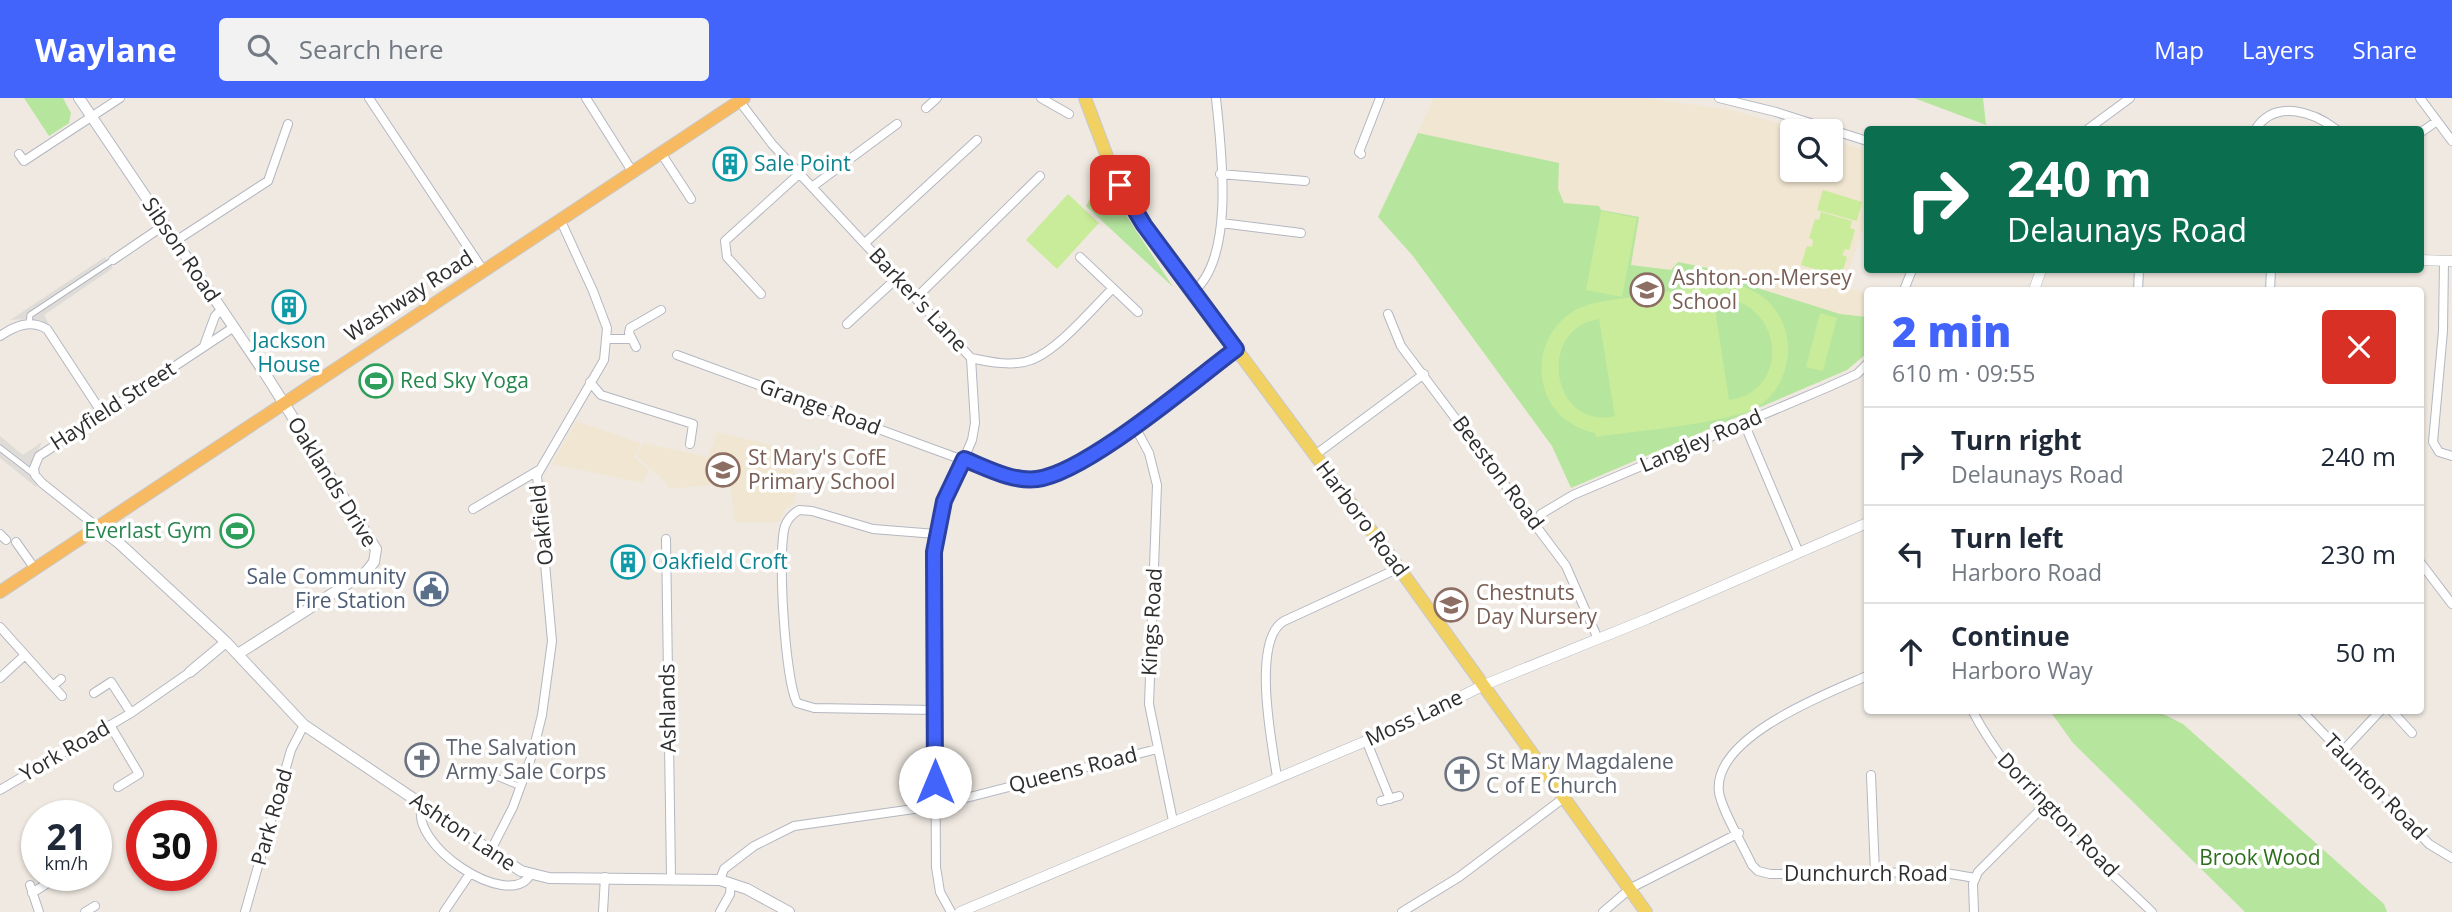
<!DOCTYPE html>
<html lang="en">
<head>
<meta charset="utf-8">
<style>
  :root { --surface:#fff; --page:#f2f2f3; --text:#1f2937; --muted:#747a83; --line:#e0e1e3; --accent:#4264fb }
  body { margin:0; font-family:"Open Sans",sans-serif; background:var(--page); color:var(--text); height:100vh; display:flex; flex-direction:column; font-size:26px; white-space:nowrap }
  * { box-sizing:border-box; margin:0 }
  p { font-size:23px; color:var(--muted) }
  .icon { flex:none; width:38px; height:38px; fill:none; stroke:currentColor; stroke-width:2; stroke-linecap:round; stroke-linejoin:round }
  .map { position:relative; flex:1; overflow:hidden }
  .panel { position:absolute; left:1864px; top:189px; width:560px; height:427px; display:flex; flex-direction:column; background:var(--surface); border-radius:7px; box-shadow:0 2px 5px #0004 }
  .panel>* { flex:none }
  .hud { position:absolute; left:1864px; top:28px; width:560px; height:147px; border-radius:7px; box-shadow:0 2px 5px #0004; background:#0b6e4f; color:#fff; overflow:hidden }
  .tools { position:absolute; left:1780px; top:21px; display:grid; gap:14px }
  .tools a { display:grid; place-items:center; width:63px; height:63px; border-radius:7px; background:var(--surface); box-shadow:0 2px 5px #0004; font-size:35px }
  .speed { position:absolute; left:21px; top:702px; display:flex; gap:14px; font-size:35px; font-weight:700; text-align:center }
  .speed>* { display:grid; place-content:center; width:91px; height:91px; border-radius:50%; background:var(--surface); box-shadow:0 2px 5px #0004; line-height:1 }
  .speed small { font-size:18px; font-weight:400 }
  .speed .limit { border:10px solid #d22; background:#fff; color:#111 }
  .pin { position:absolute; display:grid; place-items:center; width:60px; height:60px; color:#fff; margin:-30px; border-radius:14px; box-shadow:0 4px 10px #0006 }
  .me { position:absolute; width:77px; margin:-38px; rotate:0deg; stroke-linejoin:round; filter:drop-shadow(0 0 5px #0008) }
  .turn { display:flex; align-items:center; gap:24px; height:147px; padding:0 28px; font-size:32px }
  .turn .icon { width:91px; height:91px; stroke-width:2.5 }
  .turn b { display:block; font-size:49px; line-height:60px }
  .round { display:grid; place-items:center; flex:none; width:74px; height:74px; border-radius:7px; background:var(--page) }
  .head { display:flex; align-items:center; justify-content:space-between; height:119px; padding:0 28px }
  h1 { font-size:42px; font-weight:800; line-height:52px; color:var(--accent) }
  ul { padding:0; list-style:none }
  li { display:flex; align-items:center; gap:21px; height:98px; padding:0 28px; border-top:2px solid var(--line) }
  li div { flex:1 }
  li b { display:block; font-size:26px }
  li em { font-style:normal }
  header { display:flex; align-items:center; gap:42px; box-sizing:border-box; height:98px; padding:0 35px; background:var(--accent); color:#fff }
  header strong { font-size:33px }
  nav { display:flex; gap:38px; margin-inline-start:auto; font-size:24px }
  .search { width:490px; height:63px; background:var(--page); display:flex; align-items:center; gap:18px; box-sizing:border-box; padding:0 24px; border-radius:7px; color:var(--muted); font-size:26px }
  .map>svg:first-child { display:block }
  .education { fill:#f0e6d1 }
  .green { fill:#b6e59e }
  .pitch { fill:#c9ec9a; fill-rule:evenodd }
  .plaza { fill:#dfdcd8 }
  .lines { fill:none; stroke-linecap:round; stroke-linejoin:round }
  .pedestrian-casing { stroke:#b4b7c1; stroke-width:7 }
  .minor-casing { stroke:#b4b7c1; stroke-width:10 }
  .tertiary-casing { stroke:#b4b7c1; stroke-width:11 }
  .secondary-casing { stroke:#b4b7c1; stroke-width:12 }
  .primary-casing { stroke:#c9c9c9; stroke-width:14 }
  .trunk-casing { stroke:#c9c9c9; stroke-width:14 }
  .pedestrian { stroke:#fff; stroke-width:5 }
  .minor { stroke:#fff; stroke-width:8 }
  .tertiary { stroke:#fff; stroke-width:10 }
  .secondary { stroke:#fff; stroke-width:10 }
  .primary { stroke:#f2d163; stroke-width:12 }
  .trunk { stroke:#f8ba60; stroke-width:12 }
  .route-casing { stroke:#2b41a3; stroke-width:18 }
  .route { stroke:#4264fb; stroke-width:12 }
  .labels { text-anchor:middle; stroke-width:7; stroke-linejoin:round; paint-order:stroke }
  .culture-label { font-size:21px; fill:#0d838f; stroke:#fff; text-anchor:start }
  .street-label { font-size:21px; fill:#2e2e2e; stroke:#fff }
  .education-label { font-size:21px; fill:#785e54; stroke:#fff; text-anchor:start }
  .leisure-label { font-size:21px; fill:#27864d; stroke:#fff; text-anchor:start }
  .service-label { font-size:21px; fill:#4e5e75; stroke:#fff; text-anchor:end }
  .worship-label { font-size:21px; fill:#5b616d; stroke:#fff; text-anchor:start }
  .park-label { font-size:21px; fill:#2c6e1b; stroke:#fff }
</style>
</head>
<body>
<header>
<strong>Waylane</strong>
<div class="search"><svg class="icon" aria-label="search" viewBox="0 0 24 24"><circle cx="10" cy="10" r="6"/><path d="M15 15l6 6"/></svg>Search here</div>
<nav><a>Map</a><a>Layers</a><a>Share</a></nav>
</header>
<div class="map">
<svg width="2452" height="814" viewBox="0 0 2452 814">
  <rect width="100%" height="100%" fill="#efe9e1"/>
  <path class="education" d="M1434 0H1646L1730 12 1806 33H1792V72H1830L1831 41 1867 53V120L1843 189 1867 195V255L1847 272 1571 390 1552 348 1413 158 1378 119Z
    M576 323 640 345 635 360 649 372 642 385 552 366Z
    M717 334 794 353 795 404 785 411 779 424H735L730 385 667 391V385L637 358 643 345 708 359Z"/>
  <path class="green" d="M24 0H63L71 15 69 25 49 38Z
    M1914 0H1983L1986 27Z
    M1418 35 1559 65 1558 91 1564 105 1599 108 1601 112 1639 119 1631 167 1671 172 1678 164 1752 179 1751 188 1840 216 1867 219V255L1847 272 1571 390 1552 348 1413 158 1378 119Z
    M1101 79 1173 189 1086 108Z
    M2050 613H2157L2183 626 2384 806 2387 814H2245L2073 645Z"/>
  <path class="pitch" d="M1823 92 1862 104 1857 123 1817 112Z
    M1068 96 1099 125 1057 171 1026 142Z
    M1601 113 1637 120 1622 199 1586 192Z
    M1821 114 1852 123 1850 130 1855 132 1849 152 1845 151 1842 157 1847 159 1841 179 1801 167 1807 148 1812 149 1813 142 1809 140 1815 121 1819 122Z
    M1732 183C1740 188 1752 191 1760 197 1781 211 1792 238 1787 263 1784 282 1772 301 1755 310 1724 326 1634 333 1596 339L1595 335C1572 330 1552 315 1545 292 1534 260 1549 225 1579 210 1595 203 1614 202 1631 199 1665 194 1698 189 1732 183ZM1730 201C1786 214 1787 295 1729 302L1714 204ZM1599 221 1615 318C1552 333 1535 231 1599 221Z
    M1820 215 1837 220 1823 273 1806 269Z"/>
  <path class="plaza" d="M105 159 113 170 44 217 49 226 29 221 10 222Z
    M0 338 23 357 42 344 32 364 39 386 36 389 0 360Z"/>
  <g class="lines">
    <defs>
      <path id="pedestrian" d="M29 226 30 217 113 162
        M0 350 35 377
        M489 676 521 689"/>
      <path id="minor" d="M369 0 483 172
        M586 0 632 73
        M737 0 772 46 971 260 975 325 972 342 938 421 934 454 936 769 940 794 951 814
        M1041 0 1069 16
        M1719 0 1776 14 1867 43
        M2420 0 2452 43
        M926 10 937 0
        M2088 31 2130 0
        M2255 32C2275 0 2314 14 2337 32
        M2420 35 2437 23
        M661 55 691 101
        M19 56 24 63 120 0
        M1361 56 1359 54 1380 0
        M1220 76 1305 83
        M812 89 897 26
        M1221 125 1301 135
        M174 144 268 83 288 26
        M865 145 977 42
        M1080 159 1138 214
        M113 162 163 128
        M2444 163 2443 233 2433 344 2439 354 2452 358
        M1904 192 1912 172
        M2138 192 2139 172
        M2270 192 2271 172
        M1193 194C1236 159 1221 50 1216 0
        M761 196 727 159 725 143 799 76
        M916 200 1040 78
        M1388 216 1401 248 1566 468 1598 541
        M847 226 897 180
        M0 238C15 228 30 221 47 231L102 315
        M608 241H631
        M204 248 215 218 221 212
        M636 249 629 235 630 230 661 212
        M677 257 1001 376C1034 385 1056 376 1086 360L1236 251
        M971 260C989 264 1014 269 1031 262 1058 252 1092 211 1113 190
        M590 284 601 297 693 326 690 346
        M1744 325 1799 455
        M1134 327 1149 355 1157 387 1149 606 1173 723
        M1315 357 1424 276
        M473 411 539 372
        M1536 424 1541 416 1573 397 1826 290 1857 276 1867 266
        M96 428 42 385 35 377 34 370 39 358 234 229
        M0 436 6 442
        M666 441 671 779
        M16 444 35 471
        M2420 464 2452 506
        M0 529 62 598
        M1867 578C1828 595 1712 639 1719 694 1721 711 1744 749 1752 767L1758 773 1770 776 1940 774 1975 780
        M0 580 25 557
        M53 588 61 581
        M94 595 111 584 131 615
        M934 612 814 610 797 605C785 581 777 454 785 428 788 420 792 416 799 412L812 413 873 431 936 436
        M1972 612C2014 693 2088 752 2152 814
        M2301 612 2429 746 2452 760
        M2391 612 2412 635
        M110 627 139 676 118 689
        M1366 642 1390 701
        M2341 655 2381 612
        M1871 677 1875 775
        M1277 679C1272 646 1251 542 1284 523L1399 470
        M0 692 131 615 190 574
        M1381 703 1399 698
        M423 706C405 745 509 814 530 777
        M491 752 513 709 532 657 542 617 552 543 537 377 604 262 607 230 593 193 560 121
        M720 782 724 771 754 748 794 728 935 708 1157 651
        M30 787 39 814
        M32 795 51 783
        M85 814 95 808
        M245 814 291 652 304 627
        M444 814 469 777
        M603 814 605 779
        M720 814 730 796 731 785
        M1402 814 1459 779 1565 699
        M1603 814 1631 790 1739 735
        M1974 814 1973 786 1978 774 2044 708"/>
      <path id="tertiary" d="M2420 162 2452 163
        M2034 192 2041 172
        M960 814 1404 627 1484 587 1647 521 1867 425"/>
      <path id="secondary" d="M79 0 266 277 376 451 374 464 366 474 238 556
        M96 428 119 445 226 544 304 627 521 773 549 780 720 782 747 791 789 814
        M190 574 226 544"/>
      <path id="primary" d="M1085 0 1111 69 1144 127 1399 470 1646 814"/>
      <path id="trunk" d="M0 494 744 0"/>
    </defs>
    <use href="#pedestrian" class="pedestrian-casing"/>
    <use href="#minor" class="minor-casing"/>
    <use href="#tertiary" class="tertiary-casing"/>
    <use href="#secondary" class="secondary-casing"/>
    <use href="#primary" class="primary-casing"/>
    <use href="#trunk" class="trunk-casing"/>
    <use href="#pedestrian" class="pedestrian"/>
    <use href="#minor" class="minor"/>
    <use href="#tertiary" class="tertiary"/>
    <use href="#secondary" class="secondary"/>
    <use href="#primary" class="primary"/>
    <use href="#trunk" class="trunk"/>
  </g>
  <g class="lines">
    <defs>
      <path id="route" d="M935 684 934 454 944 403 964 361C987 370 1012 384 1037 381 1086 375 1193 283 1236 251L1144 127 1120 87"/>
    </defs>
    <use href="#route" class="route-casing"/>
    <use href="#route" class="route"/>
  </g>
  <defs>
    <symbol id="building-ring" viewBox="-11 -11 22 22"><circle r="9.5" fill="#fff" stroke="#0f9aa8" stroke-width="1.5"/><path d="M-4-6H4V6H1V3H-1V6H-4ZM-2.5-4.3h1.7v1.8h-1.7ZM.8-4.3h1.7v1.8H.8ZM-2.5-1h1.7V.8h-1.7ZM.8-1h1.7V.8H.8Z" fill="#0f9aa8"/></symbol>
    <symbol id="school-ring" viewBox="-11 -11 22 22"><circle r="9.5" fill="#fff" stroke="#8d6e63" stroke-width="1.5"/><path d="M0-5L7-2L0 1L-7-2ZM-4 1L0 2.5L4 1V4Q0 6-4 4Z" fill="#8d6e63"/></symbol>
    <symbol id="stadium-ring" viewBox="-11 -11 22 22"><circle r="9.5" fill="#fff" stroke="#2e9e5b" stroke-width="1.5"/><path d="M0-5a6.5 5 0 1 0 0 10a6.5 5 0 1 0 0-10ZM-3.5-1.8h7v3.6h-7Z" fill="#2e9e5b"/></symbol>
    <symbol id="civic-ring" viewBox="-11 -11 22 22"><circle r="9.5" fill="#fff" stroke="#5c6f8a" stroke-width="1.5"/><path d="M-.6-6.5H3V-4.5H.6V-3L4-1V1h2V6H-6V1h2V-1L-.6-3ZM-1.2 2.5V6h2.4V2.5Z" fill="#5c6f8a"/></symbol>
    <symbol id="church-ring" viewBox="-11 -11 22 22"><circle r="9.5" fill="#fff" stroke="#6b7280" stroke-width="1.5"/><path d="M-1.2-6h2.4v3.5h3.3v2.4h-3.3V6h-2.4V-.1h-3.3v-2.4h3.3Z" fill="#6b7280"/></symbol>
  </defs>
  <g fill-rule="evenodd">
    <use href="#building-ring" x="711" y="47" width="38" height="38"/>
    <use href="#school-ring" x="1628" y="173" width="38" height="38"/>
    <use href="#building-ring" x="270" y="190" width="38" height="38"/>
    <use href="#stadium-ring" x="357" y="264" width="38" height="38"/>
    <use href="#school-ring" x="704" y="353" width="38" height="38"/>
    <use href="#stadium-ring" x="218" y="414" width="38" height="38"/>
    <use href="#building-ring" x="609" y="445" width="38" height="38"/>
    <use href="#civic-ring" x="412" y="472" width="38" height="38"/>
    <use href="#school-ring" x="1432" y="488" width="38" height="38"/>
    <use href="#church-ring" x="403" y="643" width="38" height="38"/>
    <use href="#church-ring" x="1443" y="657" width="38" height="38"/>
  </g>
  <g class="labels">
    <g class="culture-label">
      <text x="754" y="73">Sale Point</text>
      <text x="289" y="250" text-anchor="middle">Jackson<tspan x="289" dy="24">House</tspan></text>
      <text x="652" y="471">Oakfield Croft</text>
    </g>
    <g class="street-label">
      <text transform="translate(181 152) rotate(56)" y="7">Sibson Road</text>
      <text transform="translate(409 198) rotate(-33)" y="7">Washway Road</text>
      <text transform="translate(918 202) rotate(47)" y="7">Barker's Lane</text>
      <text transform="translate(113 308) rotate(-33)" y="7">Hayfield Street</text>
      <text transform="translate(820 309) rotate(20)" y="7">Grange Road</text>
      <text transform="translate(1701 343) rotate(-23)" y="7">Langley Road</text>
      <text transform="translate(1498 375) rotate(53)" y="7">Beeston Road</text>
      <text transform="translate(332 384) rotate(58)" y="7">Oaklands Drive</text>
      <text transform="translate(1362 421) rotate(53)" y="7">Harboro Road</text>
      <text transform="translate(542 427) rotate(-96)" y="7">Oakfield</text>
      <text transform="translate(1152 524) rotate(-87)" y="7">Kings Road</text>
      <text transform="translate(668 610) rotate(-91)" y="7">Ashlands</text>
      <text transform="translate(1414 620) rotate(-25)" y="7">Moss Lane</text>
      <text transform="translate(65 653) rotate(-30)" y="7">York Road</text>
      <text transform="translate(1073 672) rotate(-14)" y="7">Queens Road</text>
      <text transform="translate(2375 689) rotate(46)" y="7">Taunton Road</text>
      <text transform="translate(2058 717) rotate(46)" y="7">Dorrington Road</text>
      <text transform="translate(272 719) rotate(-74)" y="7">Park Road</text>
      <text transform="translate(463 734) rotate(34)" y="7">Ashton Lane</text>
      <text x="1866" y="783">Dunchurch Road</text>
    </g>
    <g class="education-label">
      <text x="1672" y="187">Ashton-on-Mersey<tspan x="1672" dy="24">School</tspan></text>
      <text x="748" y="367">St Mary's CofE<tspan x="748" dy="24">Primary School</tspan></text>
      <text x="1476" y="502">Chestnuts<tspan x="1476" dy="24">Day Nursery</tspan></text>
    </g>
    <g class="leisure-label">
      <text x="400" y="290">Red Sky Yoga</text>
      <text x="212" y="440" text-anchor="end">Everlast Gym</text>
    </g>
    <g class="service-label">
      <text x="406" y="486">Sale Community<tspan x="406" dy="24">Fire Station</tspan></text>
    </g>
    <g class="worship-label">
      <text x="446" y="657">The Salvation<tspan x="446" dy="24">Army Sale Corps</tspan></text>
      <text x="1486" y="671">St Mary Magdalene<tspan x="1486" dy="24">C of E Church</tspan></text>
    </g>
    <g class="park-label">
      <text x="2260" y="767">Brook Wood</text>
    </g>
  </g>
</svg>
<div class="tools">
<a><svg class="icon" aria-label="search" viewBox="0 0 24 24"><circle cx="10" cy="10" r="6"/><path d="M15 15l6 6"/></svg></a>
</div>
<div class="speed"><div>21<small>km/h</small></div><div class="limit">30</div></div>
<div class="pin" style="left:1120px;top:87px;background:#d93025"><svg class="icon" aria-label="arrive" viewBox="0 0 24 24"><path d="M6 21V4h12l-3 4 3 4H6"/></svg></div>
<svg class="me" style="left:935px;top:684px" viewBox="-20 -20 40 40"><circle r="19" fill="#fff"/><path d="M0-13L10 11 0 6-10 11z" fill="#4264fb"/></svg>
<div class="hud">
<div class="turn"><svg class="icon" aria-label="right" viewBox="0 0 24 24"><path d="M7 20v-9h11M14 6l5 5-5 5"/></svg><div><b>240 m</b>Delaunays Road</div></div>
</div>
<section class="panel">
<div class="head"><div><h1>2 min</h1><p>610 m · 09:55</p></div><a class="round" style="background:#d93025;color:#fff"><svg class="icon" aria-label="close" viewBox="0 0 24 24"><path d="M6 6l12 12M18 6L6 18"/></svg></a></div>
<ul>
<li><svg class="icon" aria-label="right" viewBox="0 0 24 24"><path d="M7 20v-9h11M14 6l5 5-5 5"/></svg><div><b>Turn right</b><p>Delaunays Road</p></div><em>240 m</em></li>
<li><svg class="icon" aria-label="left" viewBox="0 0 24 24"><path d="M17 20v-9H6M10 6l-5 5 5 5"/></svg><div><b>Turn left</b><p>Harboro Road</p></div><em>230 m</em></li>
<li><svg class="icon" aria-label="ahead" viewBox="0 0 24 24"><path d="M12 20V5M6 11l6-6 6 6"/></svg><div><b>Continue</b><p>Harboro Way</p></div><em>50 m</em></li>
</ul>
</section>
</div>
</body>
</html>
